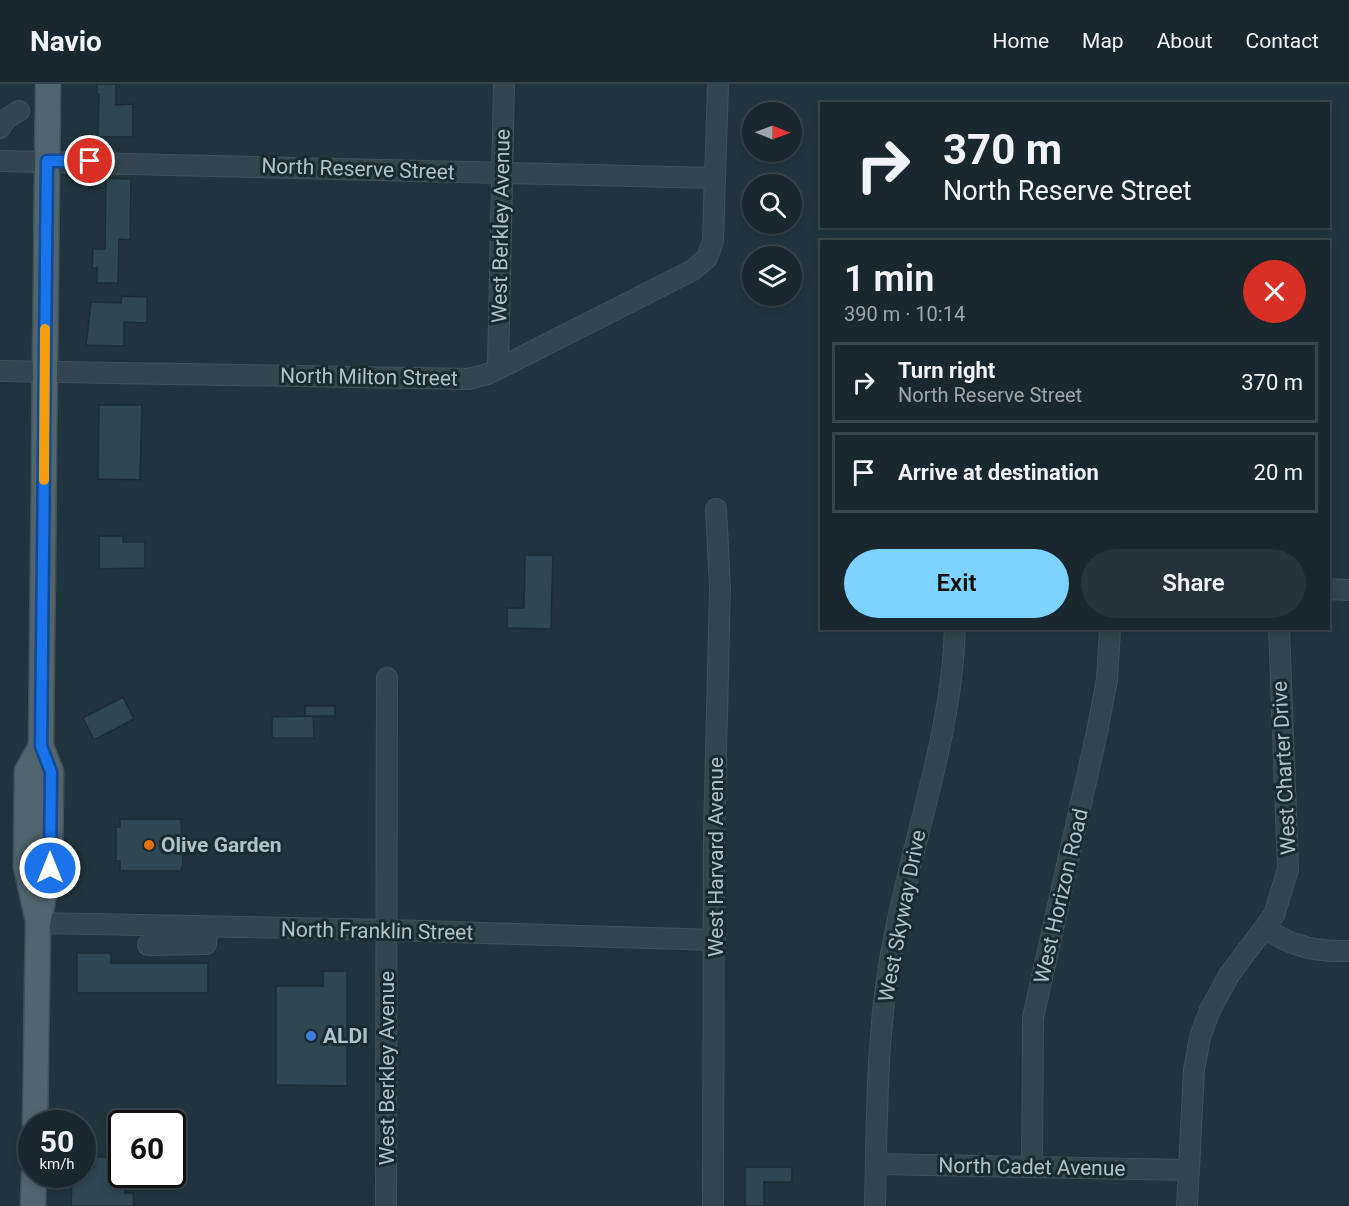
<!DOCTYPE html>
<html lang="en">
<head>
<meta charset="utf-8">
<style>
  :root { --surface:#19272e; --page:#26333a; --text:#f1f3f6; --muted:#9fa5aa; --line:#37444a; --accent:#7ed2ff }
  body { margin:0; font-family:Roboto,sans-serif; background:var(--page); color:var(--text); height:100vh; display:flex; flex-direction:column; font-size:22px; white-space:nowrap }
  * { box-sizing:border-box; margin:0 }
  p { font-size:20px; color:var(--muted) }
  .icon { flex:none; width:33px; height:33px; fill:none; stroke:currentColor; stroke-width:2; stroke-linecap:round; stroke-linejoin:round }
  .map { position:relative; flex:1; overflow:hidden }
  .details { position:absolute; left:820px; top:156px; width:510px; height:390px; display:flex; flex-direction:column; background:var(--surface); border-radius:0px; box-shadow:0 3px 9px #0003,0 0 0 2px var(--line) }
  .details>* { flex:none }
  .hud { position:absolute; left:820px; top:18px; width:510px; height:126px; border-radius:0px; box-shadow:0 3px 9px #0003,0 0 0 2px var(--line); background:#19272e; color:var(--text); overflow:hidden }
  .needle { width:39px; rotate:91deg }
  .fabs { position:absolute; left:742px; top:18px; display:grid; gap:12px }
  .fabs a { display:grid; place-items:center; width:60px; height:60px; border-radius:50%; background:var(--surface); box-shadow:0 3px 9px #0003,0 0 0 2px var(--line); font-size:30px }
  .speed { position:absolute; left:18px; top:1026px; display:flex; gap:12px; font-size:30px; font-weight:700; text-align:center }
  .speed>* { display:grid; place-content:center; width:78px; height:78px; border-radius:50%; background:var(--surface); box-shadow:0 3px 9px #0003,0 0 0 2px var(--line); line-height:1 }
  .speed small { font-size:15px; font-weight:400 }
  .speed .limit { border:3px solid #111; border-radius:9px; background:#fff; color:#111 }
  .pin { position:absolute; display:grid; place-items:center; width:51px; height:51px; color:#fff; margin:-26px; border:3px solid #fff; border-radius:50%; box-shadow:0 2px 6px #0007 }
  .me { position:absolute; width:66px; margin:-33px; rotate:0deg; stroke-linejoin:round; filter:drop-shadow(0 0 4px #0008) }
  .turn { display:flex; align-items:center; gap:21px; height:126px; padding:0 24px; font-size:27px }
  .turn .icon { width:78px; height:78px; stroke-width:2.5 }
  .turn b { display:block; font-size:42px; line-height:51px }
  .round { display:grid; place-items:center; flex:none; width:63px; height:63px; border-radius:32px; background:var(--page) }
  .overview { display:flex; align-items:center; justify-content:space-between; height:102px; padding:0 24px }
  h1 { font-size:36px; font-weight:600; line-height:45px }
  .button { display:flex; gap:12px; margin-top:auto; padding:12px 24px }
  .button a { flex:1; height:69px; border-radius:36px; background:var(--accent); color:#111; font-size:24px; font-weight:600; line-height:69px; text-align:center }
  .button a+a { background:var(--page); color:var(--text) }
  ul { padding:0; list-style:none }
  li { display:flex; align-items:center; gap:18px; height:81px; margin:0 12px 9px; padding:0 12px; border:3px solid var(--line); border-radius:0px }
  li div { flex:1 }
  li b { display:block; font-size:22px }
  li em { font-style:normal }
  header { display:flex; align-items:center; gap:36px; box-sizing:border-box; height:84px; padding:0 30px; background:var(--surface); border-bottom:2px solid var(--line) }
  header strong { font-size:28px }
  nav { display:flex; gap:33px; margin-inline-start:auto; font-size:21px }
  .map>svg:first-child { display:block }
  .building { fill:#2f4751; stroke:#1c2c33; stroke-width:1.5 }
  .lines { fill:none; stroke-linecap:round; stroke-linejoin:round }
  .minor-casing { stroke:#415158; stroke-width:22 }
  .major-casing { stroke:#415158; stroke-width:27 }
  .minor { stroke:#35454d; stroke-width:20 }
  .major { stroke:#52656d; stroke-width:24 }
  .route-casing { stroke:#114b97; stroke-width:15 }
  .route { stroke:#1a73e8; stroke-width:10 }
  .slow { stroke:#f59e0b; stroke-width:10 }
  .food-dot { fill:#e8710a; stroke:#1a2a31; stroke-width:2 }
  .shop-dot { fill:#3f7fe0; stroke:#1a2a31; stroke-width:2 }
  .labels { text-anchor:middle; stroke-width:6; stroke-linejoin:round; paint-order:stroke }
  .street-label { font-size:21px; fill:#b0c0c8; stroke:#1a2a31 }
  .poi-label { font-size:21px; font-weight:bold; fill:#b0c0c8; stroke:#1a2a31; text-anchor:start }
</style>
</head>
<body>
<header>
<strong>Navio</strong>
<nav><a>Home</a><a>Map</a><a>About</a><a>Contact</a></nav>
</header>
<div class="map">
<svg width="1349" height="1122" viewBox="0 0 1349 1122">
  <rect width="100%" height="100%" fill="#21343d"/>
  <path class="building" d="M97 0H116V21L133 20V53H98L99 10H97Z
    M106 94 131 95 130 156 119 155 118 199H97V184H92L93 165H105Z
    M122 212 147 213V239L124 238V262L86 261 91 218 121 219Z
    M99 321H142L140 396 98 395Z
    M99 452H123V458H145V484L99 485Z
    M525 471H553L551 545 507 544V524H524Z
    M123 613 134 635 94 656 83 634Z
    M305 622H335V632H305Z
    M313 632 314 654H272V633Z
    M120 735H181L183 780 181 787H120V777H116V743H120Z
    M77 869H111V879H208V909H77Z
    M323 887H347V1002L276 1001V902H323Z
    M94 1073H122V1090H126L125 1109H133L134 1122H71L72 1090H82V1083H94Z
    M745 1083H792V1098H764V1122H745Z"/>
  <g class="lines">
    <defs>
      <path id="minor" d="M0 44 6 35 19 27
        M0 77 715 94
        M498 285 504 0
        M0 287 468 295 488 290 693 186 707 174 713 157 718 0
        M1329 505 1349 506
        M38 839 388 846 715 856
        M1265 844C1292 863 1317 868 1349 867
        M148 861 206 860 207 843
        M876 1080 1188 1086
        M1032 1082 1033 934 1097 648 1107 596 1110 544
        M386 1122 387 594
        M713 1122 714 753 720 504 716 425
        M875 1122C877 1038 876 954 891 871 909 763 952 656 955 544
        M1187 1122 1194 986 1200 953 1210 926 1229 891 1274 831 1288 785 1279 544"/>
      <path id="major" d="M37 832 26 783 27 687 41 662
        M35 1040 38 839 50 784 51 688 41 662 48 0
        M33 1122 34 1090"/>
    </defs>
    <use href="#minor" class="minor-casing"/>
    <use href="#major" class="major-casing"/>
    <use href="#minor" class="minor"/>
    <use href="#major" class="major"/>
  </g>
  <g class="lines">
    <defs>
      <path id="route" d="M50 784 51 688 41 662 47 77H90"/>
    </defs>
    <use href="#route" class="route-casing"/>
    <use href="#route" class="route"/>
    <path class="slow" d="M44 396 45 245"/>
  </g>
  <circle class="food-dot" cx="149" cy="761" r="6"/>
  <circle class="shop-dot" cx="311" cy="952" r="6"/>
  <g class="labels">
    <g class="street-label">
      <text transform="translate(358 85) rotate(2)" y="7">North Reserve Street</text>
      <text transform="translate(501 142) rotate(-89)" y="7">West Berkley Avenue</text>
      <text transform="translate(369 293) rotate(1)" y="7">North Milton Street</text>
      <text transform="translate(1284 684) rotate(-93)" y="7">West Charter Drive</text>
      <text transform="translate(716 773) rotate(-90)" y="7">West Harvard Avenue</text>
      <text transform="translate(1061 812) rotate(-77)" y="7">West Horizon Road</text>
      <text transform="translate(902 832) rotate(-79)" y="7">West Skyway Drive</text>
      <text transform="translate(377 847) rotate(1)" y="7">North Franklin Street</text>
      <text transform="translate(387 984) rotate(-90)" y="7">West Berkley Avenue</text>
      <text transform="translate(1032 1083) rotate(1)" y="7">North Cadet Avenue</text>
    </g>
    <g class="poi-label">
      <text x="161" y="768">Olive Garden</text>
      <text x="323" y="959">ALDI</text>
    </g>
  </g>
</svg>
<div class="fabs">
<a><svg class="needle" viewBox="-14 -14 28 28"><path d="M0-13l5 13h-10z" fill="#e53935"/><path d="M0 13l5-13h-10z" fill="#9fa5aa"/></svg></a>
<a><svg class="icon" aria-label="search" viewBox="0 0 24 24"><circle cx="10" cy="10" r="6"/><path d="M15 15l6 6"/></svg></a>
<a><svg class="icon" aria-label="layers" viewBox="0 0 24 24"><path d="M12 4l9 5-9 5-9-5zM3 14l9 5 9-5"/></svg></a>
</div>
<div class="speed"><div>50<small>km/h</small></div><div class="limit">60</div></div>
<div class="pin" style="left:90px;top:77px;background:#d93025"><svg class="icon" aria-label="arrive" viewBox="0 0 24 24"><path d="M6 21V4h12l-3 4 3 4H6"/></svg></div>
<svg class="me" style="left:50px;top:784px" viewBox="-20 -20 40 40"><circle r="17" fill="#1a73e8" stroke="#fff" stroke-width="3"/><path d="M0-11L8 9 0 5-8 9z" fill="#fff"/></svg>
<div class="hud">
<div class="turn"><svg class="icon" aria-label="right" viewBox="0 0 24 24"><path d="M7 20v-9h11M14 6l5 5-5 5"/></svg><div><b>370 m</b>North Reserve Street</div></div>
</div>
<section class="details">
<div class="overview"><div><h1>1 min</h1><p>390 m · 10:14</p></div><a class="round" style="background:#d93025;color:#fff"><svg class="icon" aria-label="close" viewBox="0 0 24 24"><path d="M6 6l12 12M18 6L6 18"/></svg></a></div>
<ul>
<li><svg class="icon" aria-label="right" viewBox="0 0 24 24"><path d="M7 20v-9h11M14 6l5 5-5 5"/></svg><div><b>Turn right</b><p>North Reserve Street</p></div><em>370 m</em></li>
<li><svg class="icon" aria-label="arrive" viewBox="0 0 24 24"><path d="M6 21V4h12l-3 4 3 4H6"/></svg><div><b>Arrive at destination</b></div><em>20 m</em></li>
</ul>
<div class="button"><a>Exit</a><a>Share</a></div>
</section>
</div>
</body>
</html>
